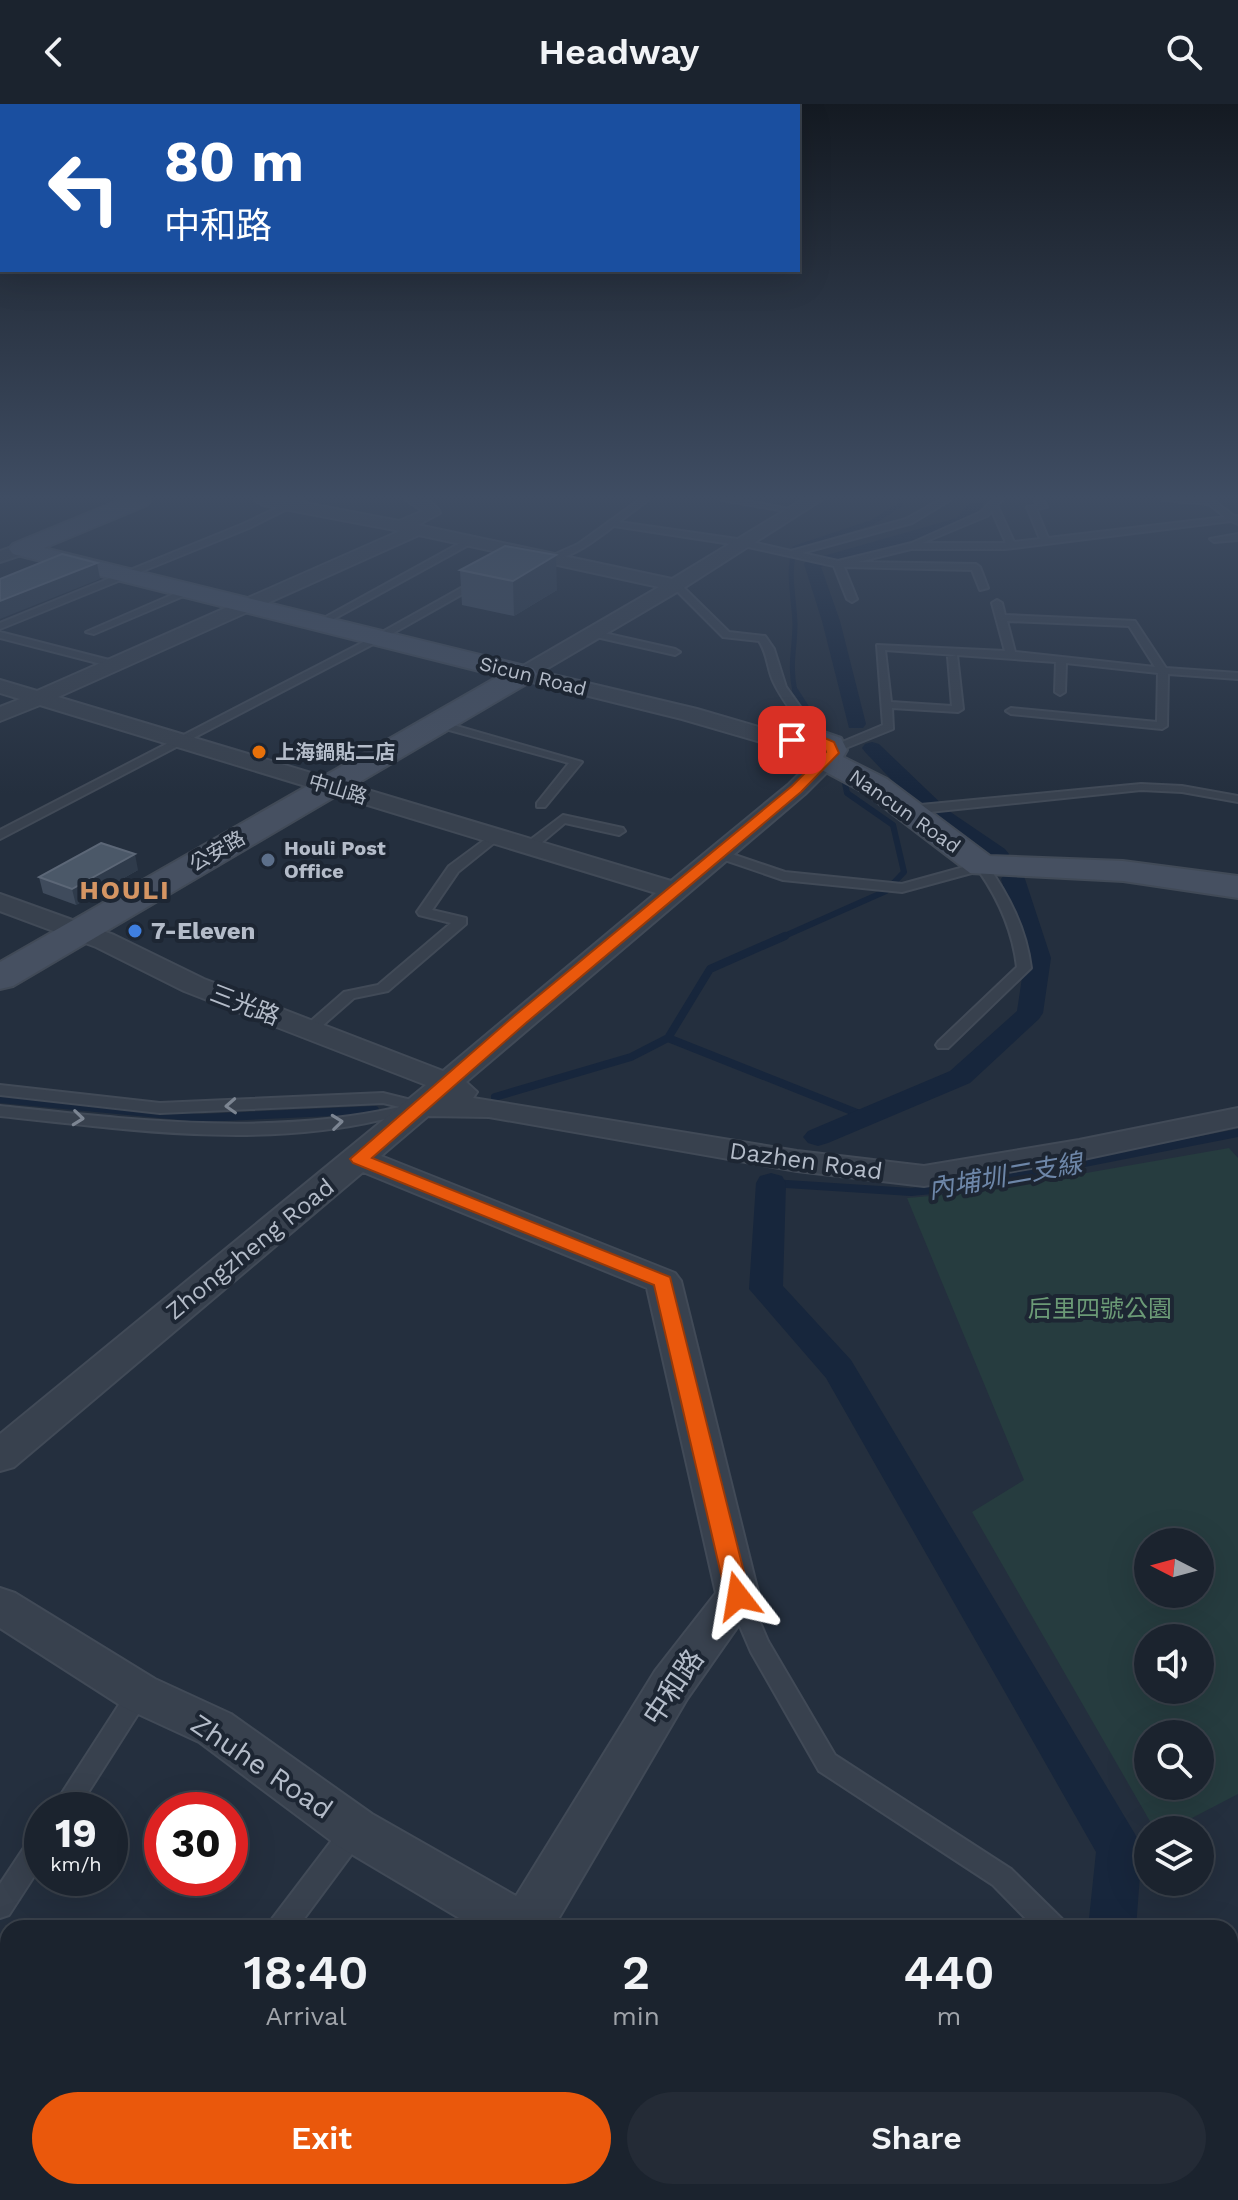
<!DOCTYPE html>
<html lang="en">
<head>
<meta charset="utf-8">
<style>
  :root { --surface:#1b232e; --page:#242b36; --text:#f1f3f6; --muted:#a0a4aa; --line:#39404a; --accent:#ea580c }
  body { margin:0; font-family:"Work Sans","Noto Sans TC",sans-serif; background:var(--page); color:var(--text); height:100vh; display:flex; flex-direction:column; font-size:30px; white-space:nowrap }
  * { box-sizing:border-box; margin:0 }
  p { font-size:26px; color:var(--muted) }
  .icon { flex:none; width:44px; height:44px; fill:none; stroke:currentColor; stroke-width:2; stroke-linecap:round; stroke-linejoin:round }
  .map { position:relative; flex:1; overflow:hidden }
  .panel { position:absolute; left:0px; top:1816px; width:1238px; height:280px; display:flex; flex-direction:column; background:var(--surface); border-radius:24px 24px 0 0; box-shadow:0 8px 32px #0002,0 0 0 2px var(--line) }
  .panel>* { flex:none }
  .guide { position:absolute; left:0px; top:0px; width:800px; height:168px; box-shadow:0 8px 32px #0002,0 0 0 2px var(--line); background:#1a4fa0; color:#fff; overflow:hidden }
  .needle { width:52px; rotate:276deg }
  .fabs { position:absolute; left:1134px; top:1424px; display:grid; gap:16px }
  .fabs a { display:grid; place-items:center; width:80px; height:80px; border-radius:50%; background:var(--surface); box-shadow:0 8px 32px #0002,0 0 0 2px var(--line); font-size:40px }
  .speed { position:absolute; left:24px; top:1688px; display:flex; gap:16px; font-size:40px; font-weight:700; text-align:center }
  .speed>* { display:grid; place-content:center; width:104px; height:104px; border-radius:50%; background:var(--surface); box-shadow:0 8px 32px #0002,0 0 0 2px var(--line); line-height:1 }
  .speed small { font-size:20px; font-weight:400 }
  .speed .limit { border:12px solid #d22; background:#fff; color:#111 }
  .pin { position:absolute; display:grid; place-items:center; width:68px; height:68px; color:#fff; margin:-34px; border-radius:16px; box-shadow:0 4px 12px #0006 }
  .me { position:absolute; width:88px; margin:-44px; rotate:346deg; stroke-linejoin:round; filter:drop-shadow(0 0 6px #0008) }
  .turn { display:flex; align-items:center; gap:28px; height:168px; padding:0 32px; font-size:36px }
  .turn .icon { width:104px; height:104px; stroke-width:2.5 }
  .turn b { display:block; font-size:56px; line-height:68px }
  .eta { display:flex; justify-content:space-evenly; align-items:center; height:136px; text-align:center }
  .eta b { font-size:48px; font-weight:600; line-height:56px }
  .primary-button { display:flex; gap:16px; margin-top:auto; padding:16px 32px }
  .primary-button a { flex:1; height:92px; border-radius:48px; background:var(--accent); color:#fff; font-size:32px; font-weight:600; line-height:92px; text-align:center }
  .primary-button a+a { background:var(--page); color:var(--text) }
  header { display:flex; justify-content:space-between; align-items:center; height:104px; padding:0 32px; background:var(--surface); font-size:36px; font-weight:600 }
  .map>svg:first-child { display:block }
  .green { fill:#263c3f; fill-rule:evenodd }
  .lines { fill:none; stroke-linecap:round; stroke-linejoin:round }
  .stream-far2 { stroke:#17263c; stroke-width:5 }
  .stream-far1 { stroke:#17263c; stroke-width:6 }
  .stream { stroke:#17263c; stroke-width:8 }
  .canal { fill:#17263c; fill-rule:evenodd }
  .lane-casing { stroke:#414a57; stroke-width:4 }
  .street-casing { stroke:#414a57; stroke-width:4 }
  .secondary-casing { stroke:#414a57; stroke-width:4 }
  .lane { fill:#38414e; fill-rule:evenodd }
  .street { fill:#38414e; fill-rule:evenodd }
  .secondary { fill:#465061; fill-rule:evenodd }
  .wall { fill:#3f4b5c }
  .shaded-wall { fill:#2f3b4b }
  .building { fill:#4b5868; stroke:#5c6777; stroke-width:2 }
  .oneway { stroke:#7c8592 }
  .route { fill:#ea580c; stroke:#983908; stroke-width:2 }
  .food-dot { fill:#e8710a; stroke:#1d2633; stroke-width:3 }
  .service-dot { fill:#5c6f8a; stroke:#1d2633; stroke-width:3 }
  .shop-dot { fill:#3f7fe0; stroke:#1d2633; stroke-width:3 }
  .labels { text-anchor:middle; stroke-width:8; stroke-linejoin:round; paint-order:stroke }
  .far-street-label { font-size:20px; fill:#b4bcc9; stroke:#1d2633 }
  .far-poi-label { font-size:20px; font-weight:bold; fill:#b4bcc9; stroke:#1d2633; text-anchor:start }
  .poi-label { font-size:24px; font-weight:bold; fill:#b4bcc9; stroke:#1d2633; text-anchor:start }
  .street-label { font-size:24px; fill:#b4bcc9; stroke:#1d2633 }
  .park-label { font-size:24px; fill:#6b9a76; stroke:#1d2633 }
  .far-district-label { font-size:26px; font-weight:bold; letter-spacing:2px; fill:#d59563; stroke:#1d2633 }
  .water-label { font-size:26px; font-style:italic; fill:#6d86a8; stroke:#1d2633 }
  .near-street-label { font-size:28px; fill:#b4bcc9; stroke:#1d2633 }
</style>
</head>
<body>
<header><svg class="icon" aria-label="back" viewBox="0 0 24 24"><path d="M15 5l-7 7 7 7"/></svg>Headway<svg class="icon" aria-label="search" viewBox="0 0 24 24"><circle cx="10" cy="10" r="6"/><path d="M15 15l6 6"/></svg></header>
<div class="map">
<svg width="1238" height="2096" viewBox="0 0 1238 2096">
  <rect width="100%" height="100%" fill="#242f3e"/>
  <path class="green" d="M1229 1044 1238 1054V1690L1169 1726H1155L972 1408 1024 1376 907 1094 977 1088ZM1148 1438H1200V1490H1148ZM1148 1534H1200V1586H1148ZM1148 1630H1200V1682H1148Z"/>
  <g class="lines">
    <path class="stream-far2" d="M795 588C789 559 795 546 795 519 794 493 787 469 795 444L873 418 901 400V396"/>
    <path class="stream-far1" d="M795 586 827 636
      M780 834 886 787 904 768 893 721 847 689 843 669"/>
    <path class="stream" d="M668 934 867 1013
      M495 993 631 953 668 934 710 865 785 832
      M0 995 202 1014 375 1006
      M771 1079 911 1088 962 1083 1238 1029"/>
    <path class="canal" d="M972 396H987L967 420 821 463 840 517 866 620 863 624H849L822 517 804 460 806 457 957 414Z
      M872 638 879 640 949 707 1005 745 1009 750 1005 755C972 763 889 673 865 648L862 644 865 640Z
      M1013 768 1021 770 1025 775 1051 854 1043 909 1039 915 970 979 828 1039 818 1042 808 1039 803 1033 808 1027 950 967 1017 907 1025 854 1001 775 1005 770Z
      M771 1069 782 1072 786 1079 783 1182 851 1256 1135 1730 1142 1745 1136 1824H1088L1096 1748 826 1274 749 1185 756 1079 760 1072Z
      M1078 2088H1132L1134 2096H1080Z"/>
    <defs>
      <path id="lane" d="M294 396H305L249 424 0 525V519L243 420Z
        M639 396H648L619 418 744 436 791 447 906 415 940 396H950L912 419 802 449 838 457 912 439 981 408 993 396H1002L997 401 1014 438 1040 435 1027 403 1038 401 1035 396H1043L1047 403 1036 405 1048 434 1225 413 1209 400 1163 396H1213L1234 412H1238V420L1231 417 1005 445H911L858 458 976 460 980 463 988 484 980 486 972 466 844 463 857 495 852 498 847 495 834 462 744 442 614 422C599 433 566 460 549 453L578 440ZM992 407 1006 439H922L987 412Z
        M722 396H742L800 407 796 409Z
        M1238 430V436L1214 438 1210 435Z
        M471 433 475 436 474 438 321 522 313 520Z
        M479 474 483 477 482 479 381 536 0 735V726L375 532Z
        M673 479H679L729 528 765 532 774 545 786 583 823 635 822 637H814C800 618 784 600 774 579 767 565 768 550 759 537L723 533 673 483Z
        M190 483 193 484V488L94 530 86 528Z
        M997 496 1002 499 1005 511 1135 517 1166 564 1238 569V575L1168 570 1167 622 1162 625 1011 610 1006 607 1011 604 1157 618 1158 569 1066 559 1065 588 1060 591 1055 588 1056 558 885 546 891 598 952 602 948 553 957 551 963 605 958 608 892 604 893 625 836 648H828V644L883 621 877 541 1005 547 992 499ZM1007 517 1129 522 1155 563 1015 548Z
        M595 527 675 545 680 548 675 551 592 532V528Z
        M0 528 117 558 118 560 113 563 0 534Z
        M431 617H439L582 658 545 703H537V699L569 659 431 621Z
        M1141 680 1182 682 1238 692V698L1182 688 1141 686 910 710 904 706 910 702Z
        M563 711 623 724 625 727 619 731 565 719 534 745H526V739Z
        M495 728 499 729V735L458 768 432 806 466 814V820L388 887 354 894 314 929H304L302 926 304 923 344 888 378 881 451 819 419 811 417 808 449 762Z
        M720 746 785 768 902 780 982 758 986 759C1009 792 1026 824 1031 864L948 944H938L936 941 938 938 1017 863C1013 827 999 796 979 767L902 788 783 776 716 753V747Z
        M0 981 160 999 383 989 423 999 426 1002C415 1011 395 1013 380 1016 256 1045 125 1025 0 1012V1002C134 1016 268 1033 400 1003L383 999 160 1009 0 991Z
        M738 1483 746 1486 768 1537 835 1651 1011 1765 1062 1815 1066 1824H1035L993 1781 819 1667 751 1548 727 1492 730 1486Z
        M139 1579 147 1582 150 1589 147 1596 77 1706H51L131 1582Z
        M354 1716 363 1719 366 1727 363 1735 297 1824H268L272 1815 345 1719Z
        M42 1726V1760L9 1811 0 1814V1780L33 1730Z
        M1230 2078 1238 2096H1209L1206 2088H1230Z
        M67 2088H98L95 2096H64Z"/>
      <path id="street" d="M255 396H289L399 417 423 407 406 396C420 396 434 394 440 409L418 421 672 475 802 396H821L682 485 541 568 697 605 793 633 796 638 793 643 785 645 682 615 516 574 513 570 516 566 659 483 419 431 58 593 671 777 789 680 818 651H834L837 656 834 661 805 690 466 978 477 988 473 994 797 1047 924 1062 1079 1036 1238 1004V1022L1079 1056 924 1082 797 1067 489 1013 428 1012 381 1052 675 1169 681 1177 759 1492 687 1595 553 1824H476L338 1742 199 1638 123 1603 0 1524V1484L15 1489 155 1575 231 1610 372 1710 516 1792 655 1567 716 1489 647 1184 363 1068 14 1363 0 1367V1330L426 981 184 887 96 843 0 807V790L114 831 204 875 443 967 656 789 40 601 0 617V603L20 595 0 589V576L37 587 400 427 263 401Z
        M21 440 27 441 30 445 27 449 0 458V447Z
        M312 2088H373L369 2096H309Z"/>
      <path id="secondary" d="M120 396H150L147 401 44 444 533 564 537 570 533 576 13 882 0 885V858L499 572 13 450 9 445 13 440Z
        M798 626H818L841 634 847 646 843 653 887 675 990 752 1123 757 1238 772V794L1123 777 970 769 865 689 822 666 776 662 764 645 770 634ZM814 644 815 648 795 645Z"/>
    </defs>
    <use href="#lane" class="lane-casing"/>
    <use href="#street" class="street-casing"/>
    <use href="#secondary" class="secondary-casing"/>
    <use href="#lane" class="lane"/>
    <use href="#street" class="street"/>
    <use href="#secondary" class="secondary"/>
  </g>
  <path class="wall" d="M460 466 557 486 514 512 462 501Z
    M138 766 76 801 43 789 39 773Z"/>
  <path class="shaded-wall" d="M556 451 557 486 514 512 513 477Z
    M97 459 100 475 0 515V497Z
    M135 750 138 766 76 801 72 785Z"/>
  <path class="building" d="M505 442 556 451 513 477 460 466Z
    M62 450 97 459 0 497V475Z
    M101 739 135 750 72 785 39 773Z"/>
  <defs><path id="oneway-chevron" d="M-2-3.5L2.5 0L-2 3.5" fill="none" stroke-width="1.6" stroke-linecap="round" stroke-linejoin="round" transform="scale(2)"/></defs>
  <g class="oneway">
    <use href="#oneway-chevron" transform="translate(231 1002) rotate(177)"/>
    <use href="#oneway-chevron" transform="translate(78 1014) rotate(6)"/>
    <use href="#oneway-chevron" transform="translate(337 1018) rotate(-6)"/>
  </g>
  <linearGradient id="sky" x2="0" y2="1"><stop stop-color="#141a22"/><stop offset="0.57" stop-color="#3f4d63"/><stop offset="1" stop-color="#3f4d63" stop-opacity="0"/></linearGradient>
  <rect width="1238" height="690" fill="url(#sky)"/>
  <path class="route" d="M818 631 834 638 839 649 801 688 526 919 372 1054 670 1173 750 1492 747 1499 738 1502 729 1499 726 1492 654 1181 353 1059 350 1055 514 912 792 682 826 648 824 643C812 636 796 643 786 636L792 632Z"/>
  <circle class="food-dot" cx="259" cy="648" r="8"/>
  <circle class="service-dot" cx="268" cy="756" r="8"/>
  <circle class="shop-dot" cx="135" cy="827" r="8"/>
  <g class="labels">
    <g class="far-street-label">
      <text transform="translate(533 572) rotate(14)" y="7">Sicun Road</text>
      <text transform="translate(338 685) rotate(17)" y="7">中山路</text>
      <text transform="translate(905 707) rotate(35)" y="7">Nancun Road</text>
      <text transform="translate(217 747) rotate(-30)" y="7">公安路</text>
    </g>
    <g class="far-poi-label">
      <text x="275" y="655">上海鍋貼二店</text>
      <text x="284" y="751">Houli Post<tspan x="284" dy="23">Office</tspan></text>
    </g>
    <g class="poi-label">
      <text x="151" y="835">7-Eleven</text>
    </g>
    <g class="street-label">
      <text transform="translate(245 901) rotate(21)" y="8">三光路</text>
      <text transform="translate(806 1057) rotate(8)" y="8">Dazhen Road</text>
      <text transform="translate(250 1145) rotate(-39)" y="8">Zhongzheng Road</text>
    </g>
    <g class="park-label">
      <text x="1100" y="1213">后里四號公園</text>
    </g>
    <g class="far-district-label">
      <text x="125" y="795">HOULI</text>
    </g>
    <g class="water-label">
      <text transform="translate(1005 1072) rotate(-10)" y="9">內埔圳二支線</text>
    </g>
    <g class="near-street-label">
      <text transform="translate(673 1583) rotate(-56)" y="10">中和路</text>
      <text transform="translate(262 1662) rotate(34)" y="10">Zhuhe Road</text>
    </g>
  </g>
</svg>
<div class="fabs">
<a><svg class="needle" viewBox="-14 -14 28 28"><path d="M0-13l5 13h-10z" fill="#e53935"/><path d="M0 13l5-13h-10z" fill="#a0a4aa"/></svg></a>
<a><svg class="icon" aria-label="sound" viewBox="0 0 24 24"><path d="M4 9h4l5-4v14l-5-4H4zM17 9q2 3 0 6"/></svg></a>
<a><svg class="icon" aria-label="search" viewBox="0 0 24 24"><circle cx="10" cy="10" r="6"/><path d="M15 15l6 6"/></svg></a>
<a><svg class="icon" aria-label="layers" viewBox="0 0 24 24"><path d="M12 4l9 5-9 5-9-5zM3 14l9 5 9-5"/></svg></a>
</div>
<div class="speed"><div>19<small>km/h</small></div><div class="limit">30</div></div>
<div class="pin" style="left:792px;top:636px;background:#d93025"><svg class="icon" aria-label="arrive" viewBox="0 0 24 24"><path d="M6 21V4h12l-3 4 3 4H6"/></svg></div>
<svg class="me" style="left:738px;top:1492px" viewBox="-20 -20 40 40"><path d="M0-17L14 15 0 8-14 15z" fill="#ea580c" stroke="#fff" stroke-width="4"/></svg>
<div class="guide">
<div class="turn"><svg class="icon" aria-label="left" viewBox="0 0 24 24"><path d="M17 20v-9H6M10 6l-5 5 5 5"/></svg><div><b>80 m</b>中和路</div></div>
</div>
<section class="panel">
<div class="eta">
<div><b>18:40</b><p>Arrival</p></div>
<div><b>2</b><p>min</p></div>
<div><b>440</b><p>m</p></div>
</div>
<div class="primary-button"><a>Exit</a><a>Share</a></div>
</section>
</div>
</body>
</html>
